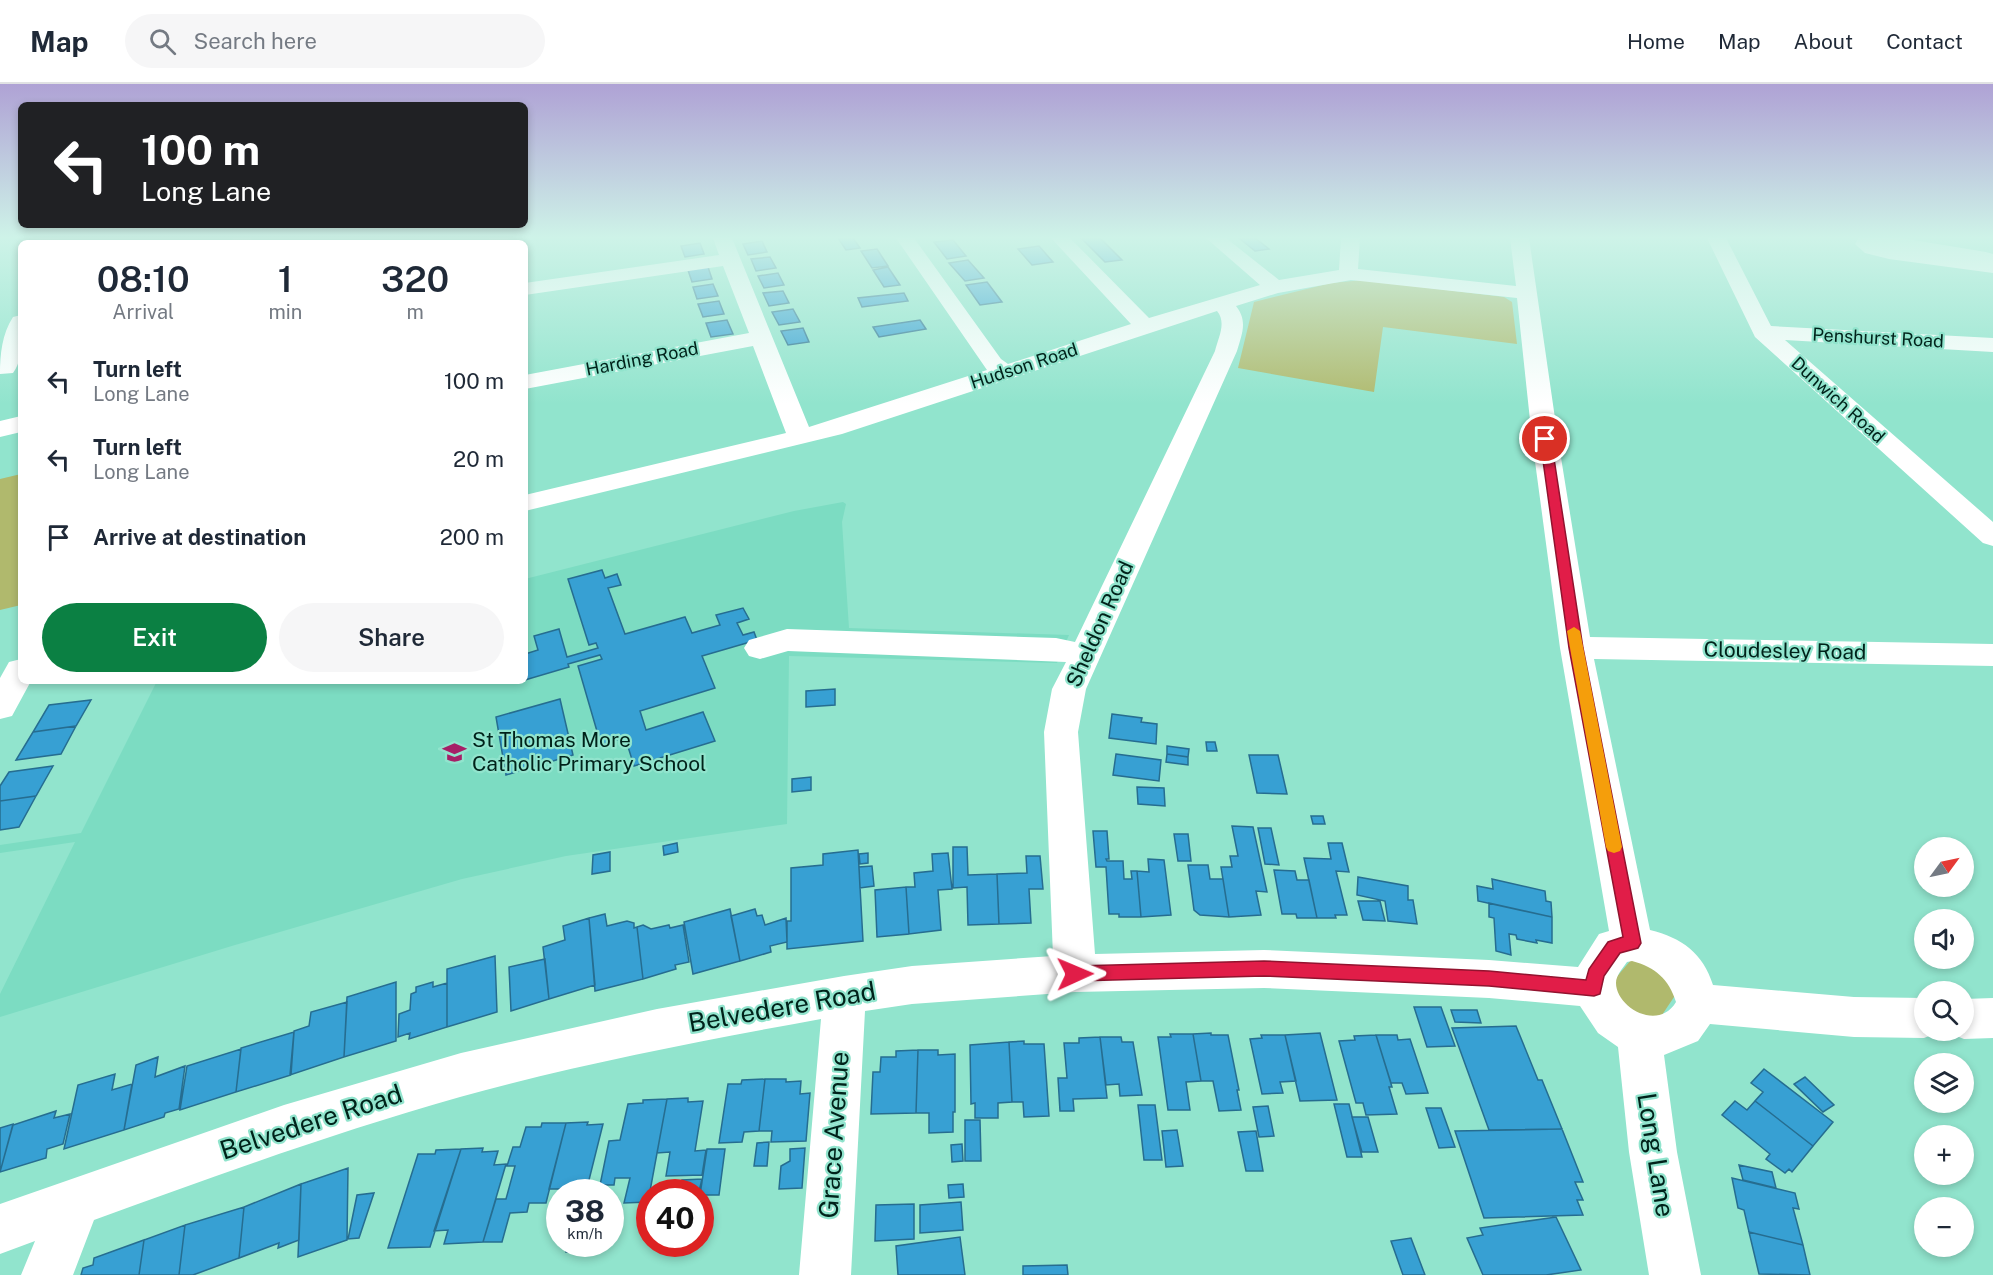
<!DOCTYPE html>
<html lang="en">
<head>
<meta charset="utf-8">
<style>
  :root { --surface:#fff; --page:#f6f6f7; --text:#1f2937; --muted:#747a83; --line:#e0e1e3; --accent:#0b8043 }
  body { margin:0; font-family:"Public Sans",sans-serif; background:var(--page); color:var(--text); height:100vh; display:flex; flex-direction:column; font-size:22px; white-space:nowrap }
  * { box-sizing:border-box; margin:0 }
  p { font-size:20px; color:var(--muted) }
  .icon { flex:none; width:33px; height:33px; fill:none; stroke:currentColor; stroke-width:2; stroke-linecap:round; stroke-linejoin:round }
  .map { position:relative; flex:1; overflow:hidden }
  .sheet { position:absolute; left:18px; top:156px; width:510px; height:444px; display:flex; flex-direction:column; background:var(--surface); border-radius:9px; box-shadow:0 3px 9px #0003 }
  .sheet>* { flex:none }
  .guide { position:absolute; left:18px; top:18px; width:510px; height:126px; border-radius:9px; box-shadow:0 3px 9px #0003; background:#202124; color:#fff; overflow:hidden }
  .needle { width:39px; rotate:57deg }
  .tools { position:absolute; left:1914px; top:753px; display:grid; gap:12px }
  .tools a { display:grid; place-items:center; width:60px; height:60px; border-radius:50%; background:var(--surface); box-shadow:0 3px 9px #0003; font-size:30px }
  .speed { position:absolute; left:546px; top:1095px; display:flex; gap:12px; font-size:30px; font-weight:700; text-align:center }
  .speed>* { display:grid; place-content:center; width:78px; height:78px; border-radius:50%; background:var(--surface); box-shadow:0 3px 9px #0003; line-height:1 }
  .speed small { font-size:15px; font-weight:400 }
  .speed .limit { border:9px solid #d22; background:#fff; color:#111 }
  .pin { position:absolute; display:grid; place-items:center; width:51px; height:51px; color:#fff; margin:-26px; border:3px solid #fff; border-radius:50%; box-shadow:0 2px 6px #0007 }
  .me { position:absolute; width:66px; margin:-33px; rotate:89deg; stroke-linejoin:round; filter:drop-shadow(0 0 4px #0008) }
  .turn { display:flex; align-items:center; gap:21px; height:126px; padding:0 24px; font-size:27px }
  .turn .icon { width:78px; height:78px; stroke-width:2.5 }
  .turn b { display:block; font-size:42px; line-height:51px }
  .eta { display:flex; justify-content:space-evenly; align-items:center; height:102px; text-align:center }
  .eta b { font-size:36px; font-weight:600; line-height:42px }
  .button { display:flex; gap:12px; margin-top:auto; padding:12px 24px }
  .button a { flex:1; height:69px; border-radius:36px; background:var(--accent); color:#fff; font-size:24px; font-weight:600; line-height:69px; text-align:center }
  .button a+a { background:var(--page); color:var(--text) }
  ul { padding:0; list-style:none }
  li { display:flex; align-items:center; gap:18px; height:78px; padding:0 24px }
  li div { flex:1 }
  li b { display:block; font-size:22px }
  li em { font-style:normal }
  header { display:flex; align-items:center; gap:36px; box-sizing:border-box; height:84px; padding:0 30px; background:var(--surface); border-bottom:2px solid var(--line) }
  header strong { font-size:28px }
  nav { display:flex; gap:33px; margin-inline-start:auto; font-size:21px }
  .search { width:420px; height:54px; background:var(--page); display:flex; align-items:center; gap:15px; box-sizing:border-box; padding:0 21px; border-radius:33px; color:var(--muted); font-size:22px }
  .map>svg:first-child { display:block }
  .built { fill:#7cdcc2 }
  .green { fill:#b0b96d }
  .building { fill:#37a0d3; stroke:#266d90; stroke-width:1.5 }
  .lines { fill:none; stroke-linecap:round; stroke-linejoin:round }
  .minor { fill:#fff; fill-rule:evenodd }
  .route { fill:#e11d48; stroke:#92132f; stroke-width:1.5 }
  .slow { fill:#f59e0b }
  .labels { text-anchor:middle; stroke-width:4.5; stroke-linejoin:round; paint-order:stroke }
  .far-street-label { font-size:18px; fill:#00221a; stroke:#91e4cd }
  .street-label { font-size:21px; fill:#00221a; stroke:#91e4cd }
  .poi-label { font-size:21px; fill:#00221a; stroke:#91e4cd; text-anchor:start }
  .near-street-label { font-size:26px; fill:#00221a; stroke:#91e4cd }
</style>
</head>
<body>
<header>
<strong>Map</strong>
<div class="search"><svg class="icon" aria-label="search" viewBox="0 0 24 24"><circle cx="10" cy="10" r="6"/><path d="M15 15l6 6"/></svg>Search here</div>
<nav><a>Home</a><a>Map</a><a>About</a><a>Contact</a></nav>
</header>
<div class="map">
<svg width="1993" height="1191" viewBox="0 0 1993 1191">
  <rect width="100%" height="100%" fill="#91e4cd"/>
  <path class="built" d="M843 418 846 420 842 438 849 544 1069 551 1057 579 789 572 787 740 566 772 462 795 235 861 0 933V910L75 758 0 769V761L81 749 157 597H525V495L794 427Z"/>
  <path class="green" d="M1364 196 1504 213 1512 218 1517 260 1383 243 1374 308 1238 284 1254 218 1331 199Z
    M21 390V521L0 526V395Z
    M1642 874 1678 907 1662 931C1657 932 1651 934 1647 933 1630 932 1614 912 1614 896L1631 876Z"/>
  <path class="building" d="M838 154H853L860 164 846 166Z
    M1081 154H1100L1122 176 1105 178Z
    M1239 154H1255L1269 165 1255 167Z
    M953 156 966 172 947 175 934 158Z
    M762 157 767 168 748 171 743 160Z
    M700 159 704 170 685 173 681 162Z
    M1039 162 1053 178 1032 181 1018 165Z
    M877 165 888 182 872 184 861 167Z
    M770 173 776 184 756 187 751 175Z
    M968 176 984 194 965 197 949 179Z
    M708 183 712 195 692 198 688 186Z
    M888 183 900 201 884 203 873 186Z
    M778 189 784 201 764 204 758 192Z
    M987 198 1002 218 980 221 966 201Z
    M713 200 718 212 697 215 693 203Z
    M783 207 789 219 769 222 763 209Z
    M904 209 908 217 862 223 858 214Z
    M719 217 724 230 703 233 698 220Z
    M793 225 800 238 779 241 772 228Z
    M727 236 733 250 711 253 706 239Z
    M920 236 926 245 879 253 873 243Z
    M803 244 809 258 788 261 781 247Z
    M602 486 605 494 617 490 621 501 608 504 625 550 685 533 692 549 720 541 716 531 743 524 749 535 737 539 743 551 754 548 757 556 702 572 715 604 640 627 646 646 703 628 715 657 634 682 625 653 601 661 578 582 602 575 600 571 568 580 569 583 525 596V570L538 566 534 552 559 545 567 573 598 564 596 559 589 561 568 495Z
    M835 605V621L806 623V607Z
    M560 615 573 671 506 691 496 633Z
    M91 616 76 642 33 648 49 621Z
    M1112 630 1142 634 1141 638 1157 640 1156 660 1109 654Z
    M76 642 61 670 16 676 33 648Z
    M1206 658H1215L1217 667H1207Z
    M1167 662 1189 665 1188 673 1167 670Z
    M1116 670 1161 676 1159 697 1113 691Z
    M1167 670 1188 673V681L1166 678Z
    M1249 671H1278L1287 710 1257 709Z
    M53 682 36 712 0 717V702L9 688Z
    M811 693V706L792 708V695Z
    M1137 703 1164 704 1165 722 1138 720Z
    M36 712 19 743 0 746V717Z
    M1311 732H1323L1325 740H1313Z
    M1232 742 1253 743 1267 808 1256 807 1261 831 1229 833 1221 783H1232L1230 772H1238Z
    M1258 744H1271L1279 781 1265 780Z
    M1093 747H1107L1109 775H1106L1107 777H1123L1124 795H1132L1131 787H1137L1141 833H1119V830H1109L1106 783H1096Z
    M1174 750H1188L1191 777H1178Z
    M677 759 678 768 664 771 663 762Z
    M1328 759H1342L1349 788 1336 787 1347 831H1335L1336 834H1317L1304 774 1331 775Z
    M953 763H967L968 791 997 790 999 840 968 841 967 803 953 804Z
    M858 766 863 857 787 865V837H791V784L823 781V770Z
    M610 768V787L592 790 593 771Z
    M868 769V779L860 780 859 770Z
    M948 769 952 805 938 806 941 846 909 850 906 803H915L914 789 933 787 932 770Z
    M1026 772H1040L1043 805H1029L1031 839 999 840 997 790 1027 789Z
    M1148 775 1164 776 1171 831 1141 833 1137 787 1149 788Z
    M1188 781H1208L1210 795H1223L1229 833 1200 831 1194 826Z
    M872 782 874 802 860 804 859 783Z
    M1274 786 1295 787 1297 796H1309L1317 834H1297L1296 830H1282Z
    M1358 793 1408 802V816H1413L1417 840 1388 837 1385 817 1357 811Z
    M1492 795 1545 807 1546 817 1551 818 1552 833 1478 817 1477 802 1493 805Z
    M906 803 909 850 877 853 875 806Z
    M1358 817H1380L1385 837 1363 836Z
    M1489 819 1552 833V859L1536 856 1537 859 1517 855 1516 851 1509 850 1511 871 1496 867 1494 834 1489 833Z
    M730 825 740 877 693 890 684 838Z
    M755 825 757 832 762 831 765 841 786 834 787 858 770 862 771 868 740 877 731 832Z
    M605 830 607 842 627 837 634 839V844L637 843 643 895 595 907 589 834Z
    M589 834 595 901 549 915 543 863 565 856 563 842Z
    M643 841 651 845 669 841 670 844 683 841 689 878 675 881 676 885 643 895 637 843Z
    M495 872 497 928 447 943V885Z
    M545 875 549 915 511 927 509 883Z
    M396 898V957L344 973 347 913Z
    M433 898V903L447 899V943L409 955 410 949 398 953 399 930 410 926 411 910 416 908V903Z
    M347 918 344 973 290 991 294 947 309 942 311 928Z
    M1414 923H1441L1455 962 1427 963Z
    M1451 926H1477L1481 939 1455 938Z
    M1516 942 1538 996H1542L1562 1045 1489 1046 1452 944Z
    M294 948 291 991 236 1008 241 964Z
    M1211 949V951H1228L1239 1006H1237L1241 1026 1219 1027 1213 997H1201L1193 950Z
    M1320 949 1337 1016 1300 1017 1285 951Z
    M1170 950H1193L1201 997 1186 998 1190 1026H1168L1158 953H1171Z
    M1261 951H1285L1296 997 1280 998 1283 1009 1262 1010 1250 955 1262 954Z
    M1376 951 1392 1003H1389L1397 1030 1366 1031 1363 1019H1356L1339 957 1355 956 1354 952Z
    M1376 951H1397L1398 956 1410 955 1428 1009 1406 1010 1402 999H1391Z
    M1100 953 1107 1014 1073 1015 1074 1027H1060L1058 994H1067L1064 959H1079V954Z
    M1100 953H1121L1122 958H1133L1142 1011 1120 1012 1119 1000 1106 1001Z
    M1024 957V960H1044L1049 1032 1024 1033 1023 1018H1012L1009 958Z
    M1009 958 1012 1018 998 1019V1034H975V1019L971 1020 970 961Z
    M241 965 236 1008 180 1026 187 982Z
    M918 966H938V971L955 970V1028H953V1048L929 1049V1029H916Z
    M918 966 916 1029 871 1030 873 988H880L881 973H896V967Z
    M158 973 155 993 185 982 179 1025 165 1029 164 1033 124 1046 136 981Z
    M1764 985 1833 1038 1813 1062 1755 1017 1763 1008 1751 999Z
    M115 990 112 1006 132 1000 124 1046 64 1065 78 1001Z
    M1805 993 1834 1021 1823 1028 1794 1000Z
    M765 995 759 1047 744 1048 742 1058 719 1059 728 1000H741L742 996Z
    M765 995H786V998L801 997 800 1010 810 1009 806 1057 771 1058 772 1047H759Z
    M688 1014V1018L703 1017 695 1067 706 1066 702 1091 666 1092 670 1068 657 1069 667 1015Z
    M667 1015 648 1118 624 1119 630 1094H615L614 1101H600L609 1057 620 1056 628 1020 643 1019V1016Z
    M1735 1017 1747 1026 1755 1017 1813 1062 1792 1088 1789 1085 1785 1089 1766 1075 1770 1070 1722 1031Z
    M1334 1020H1349L1362 1073H1347Z
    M1138 1021H1155L1162 1076H1144Z
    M1268 1022 1274 1052 1259 1053 1253 1023Z
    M1426 1024H1441L1455 1063 1439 1064Z
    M56 1027 54 1034 70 1030 63 1060 47 1065 46 1074 0 1088 13 1041Z
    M1352 1033H1368L1378 1068H1362Z
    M965 1036H980L981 1077H965Z
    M588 1038 587 1041 603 1040 586 1108H562L563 1105H549L566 1039Z
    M542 1039H566L546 1119H529L527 1128 510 1129 502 1158H483L496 1115H506L515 1082H507L513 1063H520L526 1043H541Z
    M13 1040 0 1088V1044Z
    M1562 1045 1583 1098H1575L1583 1116H1577L1583 1131 1484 1134 1455 1047Z
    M1177 1046 1183 1082 1166 1083 1162 1047Z
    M1256 1047 1263 1087H1246L1238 1048Z
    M769 1058 767 1082H754L757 1059Z
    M962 1060 963 1077 952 1078 951 1061Z
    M483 1064 482 1068 498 1067 494 1081 506 1080 483 1158 444 1160 448 1146 434 1147 461 1065Z
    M805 1064 802 1104 779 1105 781 1082 790 1077V1065Z
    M461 1065 430 1163 388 1164 418 1070H435L436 1066Z
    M707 1065H725L719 1111H700Z
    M1739 1081 1772 1088 1776 1104 1743 1096Z
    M348 1084 347 1156 298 1173 301 1100Z
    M1732 1094 1795 1109 1799 1125 1793 1124 1803 1161 1749 1148 1744 1126 1738 1124Z
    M702 1095 699 1108H680L682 1096Z
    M301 1100 299 1156 278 1164 279 1159 239 1174 244 1123Z
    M963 1100 964 1113 949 1114 948 1101Z
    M374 1109 359 1154 348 1155 357 1111Z
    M961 1118 963 1146 920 1149V1121Z
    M914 1120V1155L875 1157 876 1121Z
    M244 1123 239 1174 193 1191H179L185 1141Z
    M1556 1133 1581 1186 1546 1191H1483L1467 1154 1483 1151 1480 1144Z
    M185 1141 179 1191H139L144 1156Z
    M1749 1148 1803 1161 1810 1191 1759 1190Z
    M960 1153 965 1191H898L896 1162Z
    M1411 1154 1425 1191H1403L1391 1157Z
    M144 1156 139 1191H81L83 1184 93 1181 94 1174Z
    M568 1160H586L584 1168H566Z
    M1067 1181 1068 1191H1023V1182Z"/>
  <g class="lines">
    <path class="minor" d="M41 154H60L58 159H38Z
      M233 154H251L252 159H232Z
      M489 154H508L510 159H490Z
      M713 154H732L809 343 987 286 896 154H914L1001 275 1008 280 1131 240 1051 154H1070L1149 234 1260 201 1206 154H1226L1279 196 1339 186 1341 154H1360L1358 185 1516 202 1510 154H1529L1558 355 1590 553 1993 560V582L1594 575 1650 846C1682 854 1703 869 1713 901L1854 913 1924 914V946H1940L1939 948 1924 954 1854 953 1710 940 1698 957 1664 971 1677 1068 1701 1191H1649L1629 1068 1618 963 1598 949 1580 922 1489 914 1264 904 1075 908 912 920 865 927 851 1191H799L821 935C700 957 579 980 460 1013 336 1048 215 1092 94 1136L73 1191H21L35 1157 0 1170V1120L284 1021 461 969 657 925 844 892 912 882 1053 872 1044 648 1052 605 1066 578 788 567 760 575 749 572 744 564 749 556 787 545 1056 554 1075 558 1215 267C1218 254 1227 239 1217 227L842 350 525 427V411L786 349 753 262 525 305V291L749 249 723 182 525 211V199L719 171ZM1351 196 1517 214 1532 355 1560 564 1609 847 1599 850 1578 883 1489 876 1264 866 1095 870 1078 648 1086 605 1237 267C1242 250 1248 237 1236 222L1278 209ZM1632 877C1655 883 1669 895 1676 918 1658 948 1616 923 1616 899 1616 891 1623 884 1627 878Z
      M1707 154H1726L1771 242 1993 254V268L1785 256 1993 438V462L1983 459 1755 253Z
      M1859 154H1901L1986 168 1993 170V189L1889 175 1865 169 1855 160Z
      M21 231C21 251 25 272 13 289L0 290C0 270 2 250 13 233Z
      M21 332V348L0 353V337Z
      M21 575V597H31L12 632 0 635V594L9 578Z
      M1993 914V954L1964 955 1949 949 1947 946H1964V915Z"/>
  </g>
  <linearGradient id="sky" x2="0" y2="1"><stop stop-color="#afa2d5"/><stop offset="0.48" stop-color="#cef3e8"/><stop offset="1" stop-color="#cef3e8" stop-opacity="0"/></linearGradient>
  <rect width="1993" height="320" fill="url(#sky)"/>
  <path class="route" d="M1545 352 1551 355 1583 564 1641 859 1638 864 1620 869 1604 892 1600 910 1594 912 1489 902 1264 892 1075 897 1069 895 1066 890 1069 884 1075 882 1264 877 1489 887 1586 896 1589 885 1608 858 1623 853 1569 564 1540 355Z"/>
  <path class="slow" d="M1574 543 1580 547 1622 763 1620 767 1614 769 1608 767 1606 763 1567 547Z"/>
  <defs>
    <symbol id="school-bare" viewBox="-9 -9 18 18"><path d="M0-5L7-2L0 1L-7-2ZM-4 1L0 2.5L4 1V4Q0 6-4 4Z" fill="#a61f67" stroke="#91e4cd" stroke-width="2.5" paint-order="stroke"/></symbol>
  </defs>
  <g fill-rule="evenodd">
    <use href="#school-bare" x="438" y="652" width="33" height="33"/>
  </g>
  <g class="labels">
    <g class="far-street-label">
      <text transform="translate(1878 254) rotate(3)" y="6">Penshurst Road</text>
      <text transform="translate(642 275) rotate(-11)" y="6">Harding Road</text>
      <text transform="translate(1024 282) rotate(-18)" y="6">Hudson Road</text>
      <text transform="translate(1838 316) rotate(42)" y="6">Dunwich Road</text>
    </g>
    <g class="street-label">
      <text transform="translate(1100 540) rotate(-66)" y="7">Sheldon Road</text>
      <text transform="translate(1785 567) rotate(1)" y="7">Cloudesley Road</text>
    </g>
    <g class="poi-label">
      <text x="472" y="663">St Thomas More<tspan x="472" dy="24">Catholic Primary School</tspan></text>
    </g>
    <g class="near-street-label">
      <text transform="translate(782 923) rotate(-10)" y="9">Belvedere Road</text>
      <text transform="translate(311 1038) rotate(-18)" y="9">Belvedere Road</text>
      <text transform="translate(834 1051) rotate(-86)" y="9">Grace Avenue</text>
      <text transform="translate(1656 1071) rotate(81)" y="9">Long Lane</text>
    </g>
  </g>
</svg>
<div class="tools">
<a><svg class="needle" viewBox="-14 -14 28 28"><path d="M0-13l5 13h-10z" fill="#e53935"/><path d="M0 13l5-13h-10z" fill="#747a83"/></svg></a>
<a><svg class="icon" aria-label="sound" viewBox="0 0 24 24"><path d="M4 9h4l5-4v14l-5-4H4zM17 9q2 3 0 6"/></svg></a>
<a><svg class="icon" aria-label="search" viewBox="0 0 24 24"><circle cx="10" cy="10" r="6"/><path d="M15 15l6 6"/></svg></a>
<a><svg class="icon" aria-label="layers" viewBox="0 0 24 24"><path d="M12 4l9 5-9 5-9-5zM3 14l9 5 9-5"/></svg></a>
<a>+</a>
<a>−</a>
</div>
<div class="speed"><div>38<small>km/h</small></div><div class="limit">40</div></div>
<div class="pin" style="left:1545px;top:355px;background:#d93025"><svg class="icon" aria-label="arrive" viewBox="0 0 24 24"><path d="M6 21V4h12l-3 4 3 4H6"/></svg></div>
<svg class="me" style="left:1075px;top:890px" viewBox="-20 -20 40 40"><path d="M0-17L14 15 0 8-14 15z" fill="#e11d48" stroke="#fff" stroke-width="4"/></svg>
<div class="guide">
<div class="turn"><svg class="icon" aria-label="left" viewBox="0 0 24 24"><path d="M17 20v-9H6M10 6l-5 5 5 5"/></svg><div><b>100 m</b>Long Lane</div></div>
</div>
<section class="sheet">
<div class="eta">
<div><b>08:10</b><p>Arrival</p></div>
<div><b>1</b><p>min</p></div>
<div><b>320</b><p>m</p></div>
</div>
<ul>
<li><svg class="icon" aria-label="left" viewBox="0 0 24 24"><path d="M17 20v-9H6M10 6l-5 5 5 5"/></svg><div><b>Turn left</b><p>Long Lane</p></div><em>100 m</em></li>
<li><svg class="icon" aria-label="left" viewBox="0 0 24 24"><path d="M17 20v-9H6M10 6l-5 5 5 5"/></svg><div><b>Turn left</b><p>Long Lane</p></div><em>20 m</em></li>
<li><svg class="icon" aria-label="arrive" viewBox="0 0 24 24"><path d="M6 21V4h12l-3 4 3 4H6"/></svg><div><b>Arrive at destination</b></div><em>200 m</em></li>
</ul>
<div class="button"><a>Exit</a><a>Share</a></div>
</section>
</div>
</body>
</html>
